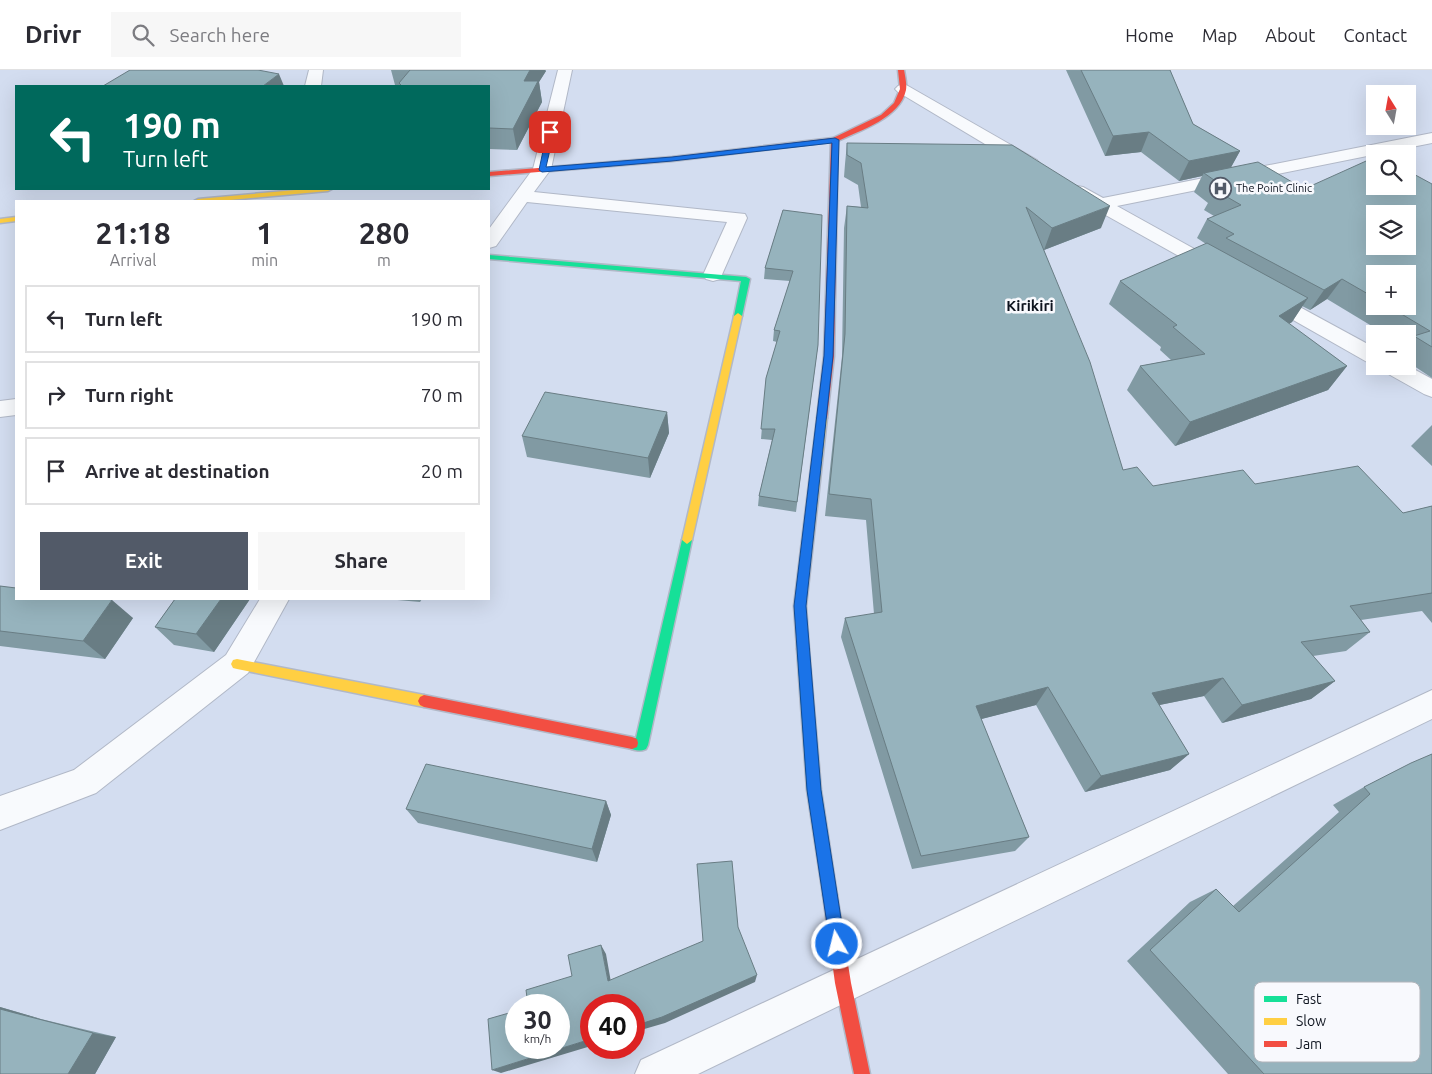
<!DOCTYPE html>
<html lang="en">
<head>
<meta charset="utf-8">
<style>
  :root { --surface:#fff; --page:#f7f7f7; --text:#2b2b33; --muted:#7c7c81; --line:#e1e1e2; --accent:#525a68 }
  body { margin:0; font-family:Ubuntu,sans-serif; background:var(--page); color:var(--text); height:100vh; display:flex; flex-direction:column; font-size:19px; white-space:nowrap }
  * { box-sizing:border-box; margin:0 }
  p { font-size:16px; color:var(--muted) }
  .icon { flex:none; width:28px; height:28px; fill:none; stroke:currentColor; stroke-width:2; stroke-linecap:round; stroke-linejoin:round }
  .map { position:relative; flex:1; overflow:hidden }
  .sheet { position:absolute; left:15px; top:130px; width:475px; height:400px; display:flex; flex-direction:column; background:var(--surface); border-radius:0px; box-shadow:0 5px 20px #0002 }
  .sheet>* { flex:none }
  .top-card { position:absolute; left:15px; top:15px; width:475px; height:105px; border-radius:0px; box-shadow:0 5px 20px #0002; background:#00695c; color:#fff; overflow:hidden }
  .needle { width:32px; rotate:349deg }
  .tools { position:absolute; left:1366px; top:15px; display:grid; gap:10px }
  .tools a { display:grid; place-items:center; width:50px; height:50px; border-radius:0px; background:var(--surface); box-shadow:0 5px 20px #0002; font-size:25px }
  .speed { position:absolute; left:505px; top:924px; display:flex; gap:10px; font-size:25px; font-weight:700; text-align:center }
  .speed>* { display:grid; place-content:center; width:65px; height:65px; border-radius:50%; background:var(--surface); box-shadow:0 5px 20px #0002; line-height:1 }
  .speed small { font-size:12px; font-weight:400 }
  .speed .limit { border:8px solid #d22; background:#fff; color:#111 }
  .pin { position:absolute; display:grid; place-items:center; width:42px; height:42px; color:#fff; margin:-21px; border-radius:10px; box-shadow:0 2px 8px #0006 }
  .me { position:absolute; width:55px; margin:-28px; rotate:352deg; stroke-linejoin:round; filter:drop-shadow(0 0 4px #0008) }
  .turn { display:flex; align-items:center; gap:18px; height:105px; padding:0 25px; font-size:22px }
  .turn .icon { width:65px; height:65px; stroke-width:2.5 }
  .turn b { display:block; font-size:35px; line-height:42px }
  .eta { display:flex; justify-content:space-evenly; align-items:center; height:85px; text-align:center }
  .eta b { font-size:30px; font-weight:600; line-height:35px }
  .button { display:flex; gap:10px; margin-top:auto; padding:10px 25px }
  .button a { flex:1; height:58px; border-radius:0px; background:var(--accent); color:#fff; font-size:20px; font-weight:600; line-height:58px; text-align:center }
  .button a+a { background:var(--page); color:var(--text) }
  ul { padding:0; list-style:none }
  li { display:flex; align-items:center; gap:15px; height:68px; margin:0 10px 8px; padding:0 15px; border:2px solid var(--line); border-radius:0px }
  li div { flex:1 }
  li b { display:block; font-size:19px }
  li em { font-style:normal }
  header { display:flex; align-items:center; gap:30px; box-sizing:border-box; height:70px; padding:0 25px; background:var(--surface); border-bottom:1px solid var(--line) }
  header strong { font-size:24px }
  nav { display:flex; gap:28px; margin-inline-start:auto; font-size:18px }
  .search { width:350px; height:45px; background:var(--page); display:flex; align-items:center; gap:12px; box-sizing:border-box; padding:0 18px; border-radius:0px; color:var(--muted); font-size:19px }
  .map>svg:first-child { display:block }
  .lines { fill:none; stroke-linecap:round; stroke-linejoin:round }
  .street-casing { stroke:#b1b8c7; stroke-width:2 }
  .fast-casing { stroke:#b1b8c7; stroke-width:3 }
  .slow-casing { stroke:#b1b8c7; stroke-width:3 }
  .jam-casing { stroke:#b1b8c7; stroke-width:3 }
  .street { fill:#f8fafd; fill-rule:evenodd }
  .fast { fill:#16e098; fill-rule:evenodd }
  .slow { fill:#ffcf43; fill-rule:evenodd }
  .jam { fill:#f24e42; fill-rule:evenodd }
  .wall { fill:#819aa3; fill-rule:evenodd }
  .shaded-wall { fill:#697d84 }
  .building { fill:#96b3bd; stroke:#697d84; fill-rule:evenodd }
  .route { fill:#1a73e8; stroke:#114b97 }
  .labels { text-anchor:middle; stroke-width:5; stroke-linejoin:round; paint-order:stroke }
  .far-poi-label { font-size:11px; fill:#0d131e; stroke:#f8f9fd; text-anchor:start }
  .far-district-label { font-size:15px; font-weight:bold; fill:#0d131e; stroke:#f8f9fd }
  .key { fill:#f8f9fd; stroke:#b2b4ba; stroke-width:1 }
  .key-label { font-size:14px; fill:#0d131e }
</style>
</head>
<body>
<header>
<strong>Drivr</strong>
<div class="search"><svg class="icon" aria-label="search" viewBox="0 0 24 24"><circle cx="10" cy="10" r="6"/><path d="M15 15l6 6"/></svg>Search here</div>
<nav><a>Home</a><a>Map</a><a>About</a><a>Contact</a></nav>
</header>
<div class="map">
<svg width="1432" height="1004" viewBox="0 0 1432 1004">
  <rect width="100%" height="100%" fill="#d3ddf0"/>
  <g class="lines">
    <defs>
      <path id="street" d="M309 0H323L321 16H305Z
        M558 0H572L551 99 534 122 745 144 747 148 720 209 713 211 706 209 703 205 727 152 527 132 496 176 489 178V159L533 99Z
        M903 14 908 16 1037 90 1040 94 1037 98 1031 99 1025 98 898 22 895 19 898 16Z
        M1432 63V73L1117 136 1225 196 1228 200 1225 204 1218 206 1211 204 1093 138 1071 125 1068 121 1071 117 1077 116 1083 117 1103 128Z
        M1265 220 1272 222 1375 278V294L1367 292 1258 230 1255 226 1258 222Z
        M1380 296H1408L1432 309V327L1424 324 1383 301Z
        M16 329V345L0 347V331Z
        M260 529H289L248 603 96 723 0 760V726L74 700 226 585Z
        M1432 620V649L698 1004H635L641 990Z"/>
      <path id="fast" d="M489 185 746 207 750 209 742 246 738 249 734 246 741 211 489 189Z
        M687 466 692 470 648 675 646 679C639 682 634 680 627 677L626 673 627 669 636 668 682 470Z
        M803 574 807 575 809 579 821 720 837 825 835 830 830 832 825 830 823 825 807 720 797 579 799 575Z"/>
      <path id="slow" d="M307 119H332L328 121 219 131H194L198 129Z
        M16 147V151L0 153V149Z
        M738 243 742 246 692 470 687 474 682 470 734 246Z
        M822 345 827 348 806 536 809 579 807 583 803 584 799 583 797 579 794 536 817 348Z
        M237 589 424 625 428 627 430 631 428 635 424 637 237 599 233 598 231 594 233 590Z"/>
      <path id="jam" d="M898 0H904C905 6 907 14 906 20 900 48 861 60 838 71L834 286 827 348 822 351 817 348 824 286 831 72 672 91 489 106V102L672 87 833 68 881 45 894 33 900 19Z
        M424 625 632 667 637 669 638 673 637 677 632 679 424 637 420 635 418 631 420 627Z
        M830 818 835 820 837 825 851 913 870 1004H854L835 913 823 825 825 820Z"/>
    </defs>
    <use href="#street" class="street-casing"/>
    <use href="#fast" class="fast-casing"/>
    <use href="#slow" class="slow-casing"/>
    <use href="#jam" class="jam-casing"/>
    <use href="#street" class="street"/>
    <use href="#fast" class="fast"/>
    <use href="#slow" class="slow"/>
    <use href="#jam" class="jam"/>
  </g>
  <path class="wall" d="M391 0H545L546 1 539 12 542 32 517 80 489 79V16H400L399 15H395Z
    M1066 0H1170L1193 54 1240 81 1231 97 1304 119 1432 114V308L1408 292V264H1385L1327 229 1310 240 1302 236 1292 252 1289 254 1347 296 1328 320 1175 376 1127 320 1140 296 1171 290 1160 280 1161 277 1109 234 1120 211 1206 174 1197 168 1207 149 1214 146 1204 140 1208 133 1194 122 1202 106 1179 111 1141 82 1105 86ZM1375 204 1408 236H1375Z
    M847 73 1101 158 1044 180 1123 400 1153 416 1255 414 1403 443 1432 436V553L1422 541 1361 550 1370 562 1346 581 1313 586 1335 611 1311 629 1222 653 1204 626 1159 635 1189 684 1170 700 1085 722 1036 635 981 649 1029 767 1015 781 912 799 841 567 845 548 874 544 866 450 825 446 842 286 844 158 847 136 861 137 858 115 844 107 845 94Z
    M783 140 818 275 796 442 758 436 759 426 772 370 761 369 766 308 777 272 773 271 774 260 790 211 764 209 765 198Z
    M667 342 669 363 650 408 527 387 522 366Z
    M1432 355V396L1411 376Z
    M0 516 133 548 105 589 0 576Z
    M175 529H250L214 582 174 575 155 557Z
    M386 529H422L420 532Z
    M1432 684V1004H1228L1127 891 1190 832 1216 819 1233 836 1339 742 1333 735 1364 717Z
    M606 731 611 745 597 792 418 753 406 739Z
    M0 937 41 949 116 967 95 1004H0Z"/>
  <path class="shaded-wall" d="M530 0H545L546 1 539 12 542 32 517 80 513 59 524 11Z
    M279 4 284 16H263Z
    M1149 62 1141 82 1105 86 1113 66Z
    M1240 81 1229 101 1204 103 1202 106 1179 111 1189 91Z
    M1110 136 1101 158 1044 180 1052 158Z
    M1342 209 1327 229 1310 240 1324 220Z
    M1308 228 1292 252 1263 270 1279 246Z
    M1347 296 1328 320 1175 376 1190 352Z
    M667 342 669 363 650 408 648 388Z
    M221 529H250L214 582 196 564Z
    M112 530 133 548 105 589 83 571Z
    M1223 608 1204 626 1135 640 1152 623Z
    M1335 611 1311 629 1222 653 1242 635Z
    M1048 617 1036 635 966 653 976 636Z
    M1189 684 1170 700 1085 722 1101 706Z
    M606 731 611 745 597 792 592 779Z
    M601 875 606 884 612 918 608 911Z
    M757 905 755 912 665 953 634 962V956Z
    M0 937 41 949 15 943 0 939Z
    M93 963 116 967 95 1004H68Z
    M591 969V976L501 1003 492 1000Z"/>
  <path class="building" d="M130 0H258L279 4 263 16H103Z
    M410 0H530L524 11H538L513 59 489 58V16H400L401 15 399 13Z
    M1081 0H1170L1193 54 1240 81 1189 91 1149 62 1113 66Z
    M847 73 1012 75 1110 136 1052 158 1026 137 1090 292 1123 400 1137 397 1153 416 1243 400 1255 414 1358 396 1403 443 1432 436V523L1350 536 1370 562 1301 572 1335 611 1242 635 1223 608 1152 623 1189 684 1101 706 1048 617 976 636 1029 767 921 786 845 548 882 542 871 429 829 424 845 264 847 136 868 138 861 93 847 85Z
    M1375 87V116H1408V101L1432 114V277L1414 266 1430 261 1388 236H1408V204H1375V228L1342 209 1324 220 1226 168 1234 164 1207 149 1241 135 1215 120 1224 117 1204 103 1258 92 1304 119ZM1375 144H1408V176H1375Z
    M783 140 822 145 818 275 797 432 759 426 775 359H761L766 308 780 261 774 260 793 201 765 198Z
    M1207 173 1308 228 1279 246 1347 296 1190 352 1140 296 1205 284 1173 257 1177 255 1120 211Z
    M545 322 667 342 648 388 522 366Z
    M0 516 16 518V529H106L112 530 83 571 0 561Z
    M175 529H221L196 564 155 557Z
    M1432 684V1004H1264L1150 880 1216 819 1239 842 1370 724 1364 717 1411 693Z
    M426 694 606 731 592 779 406 739Z
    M732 791 738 857 757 905 662 947 634 956V935H591V969L492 1000 488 949 516 941V978H559V935H528L526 920 572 906 568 885 601 875 608 911 703 871 697 794Z
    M0 939 15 943 93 963 68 1004H0Z"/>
  <path class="route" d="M550 60 554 62 546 97 672 87 835 68 839 70 833 286 806 536 821 720 845 874 843 880 837 882 832 880 830 874 807 720 794 536 824 286 832 73 672 91 542 102 539 100 547 62Z"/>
  <defs>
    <symbol id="hospital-ring" viewBox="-11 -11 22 22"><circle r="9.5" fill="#f8f9fd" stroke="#525a68" stroke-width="1.5"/><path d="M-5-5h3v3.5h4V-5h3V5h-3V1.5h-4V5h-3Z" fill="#525a68"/></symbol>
  </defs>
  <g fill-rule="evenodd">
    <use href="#hospital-ring" x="1208" y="106" width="25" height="25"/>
  </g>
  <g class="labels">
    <g class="far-poi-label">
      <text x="1236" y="122">The Point Clinic</text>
    </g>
    <g class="far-district-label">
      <text x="1030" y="241">Kirikiri</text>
    </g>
  </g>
  <rect x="1254" y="912" width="166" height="80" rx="8" class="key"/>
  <rect x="1264" y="926" width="23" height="6" fill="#16e098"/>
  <rect x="1264" y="948" width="23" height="7" fill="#ffcf43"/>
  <rect x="1264" y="971" width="23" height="6" fill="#f24e42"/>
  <g class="key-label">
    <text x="1296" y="934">Fast</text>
    <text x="1296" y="956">Slow</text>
    <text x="1296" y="979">Jam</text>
  </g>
</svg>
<div class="tools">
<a><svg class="needle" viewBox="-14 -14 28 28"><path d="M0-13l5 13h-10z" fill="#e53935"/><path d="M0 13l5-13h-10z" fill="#7c7c81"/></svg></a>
<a><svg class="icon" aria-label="search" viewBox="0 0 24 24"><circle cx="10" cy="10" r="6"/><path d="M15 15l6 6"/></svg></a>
<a><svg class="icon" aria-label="layers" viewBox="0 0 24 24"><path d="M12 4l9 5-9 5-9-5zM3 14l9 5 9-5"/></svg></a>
<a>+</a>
<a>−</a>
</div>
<div class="speed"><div>30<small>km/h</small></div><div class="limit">40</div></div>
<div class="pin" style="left:550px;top:62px;background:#d93025"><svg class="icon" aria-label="arrive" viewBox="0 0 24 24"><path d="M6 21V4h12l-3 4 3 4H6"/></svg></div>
<svg class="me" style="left:837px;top:874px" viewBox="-20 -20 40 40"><circle r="17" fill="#1a73e8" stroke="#fff" stroke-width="3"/><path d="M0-11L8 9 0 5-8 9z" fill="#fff"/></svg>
<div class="top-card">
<div class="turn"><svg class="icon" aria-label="left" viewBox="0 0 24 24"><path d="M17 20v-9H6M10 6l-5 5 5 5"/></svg><div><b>190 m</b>Turn left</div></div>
</div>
<section class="sheet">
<div class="eta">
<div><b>21:18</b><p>Arrival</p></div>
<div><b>1</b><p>min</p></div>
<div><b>280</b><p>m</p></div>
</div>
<ul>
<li><svg class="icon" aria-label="left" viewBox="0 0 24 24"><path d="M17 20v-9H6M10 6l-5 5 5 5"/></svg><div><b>Turn left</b></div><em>190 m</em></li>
<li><svg class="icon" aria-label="right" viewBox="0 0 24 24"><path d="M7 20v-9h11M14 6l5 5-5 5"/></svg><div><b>Turn right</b></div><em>70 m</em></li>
<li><svg class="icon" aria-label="arrive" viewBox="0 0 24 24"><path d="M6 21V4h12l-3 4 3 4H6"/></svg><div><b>Arrive at destination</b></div><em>20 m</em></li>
</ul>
<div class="button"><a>Exit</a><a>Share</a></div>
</section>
</div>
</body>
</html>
